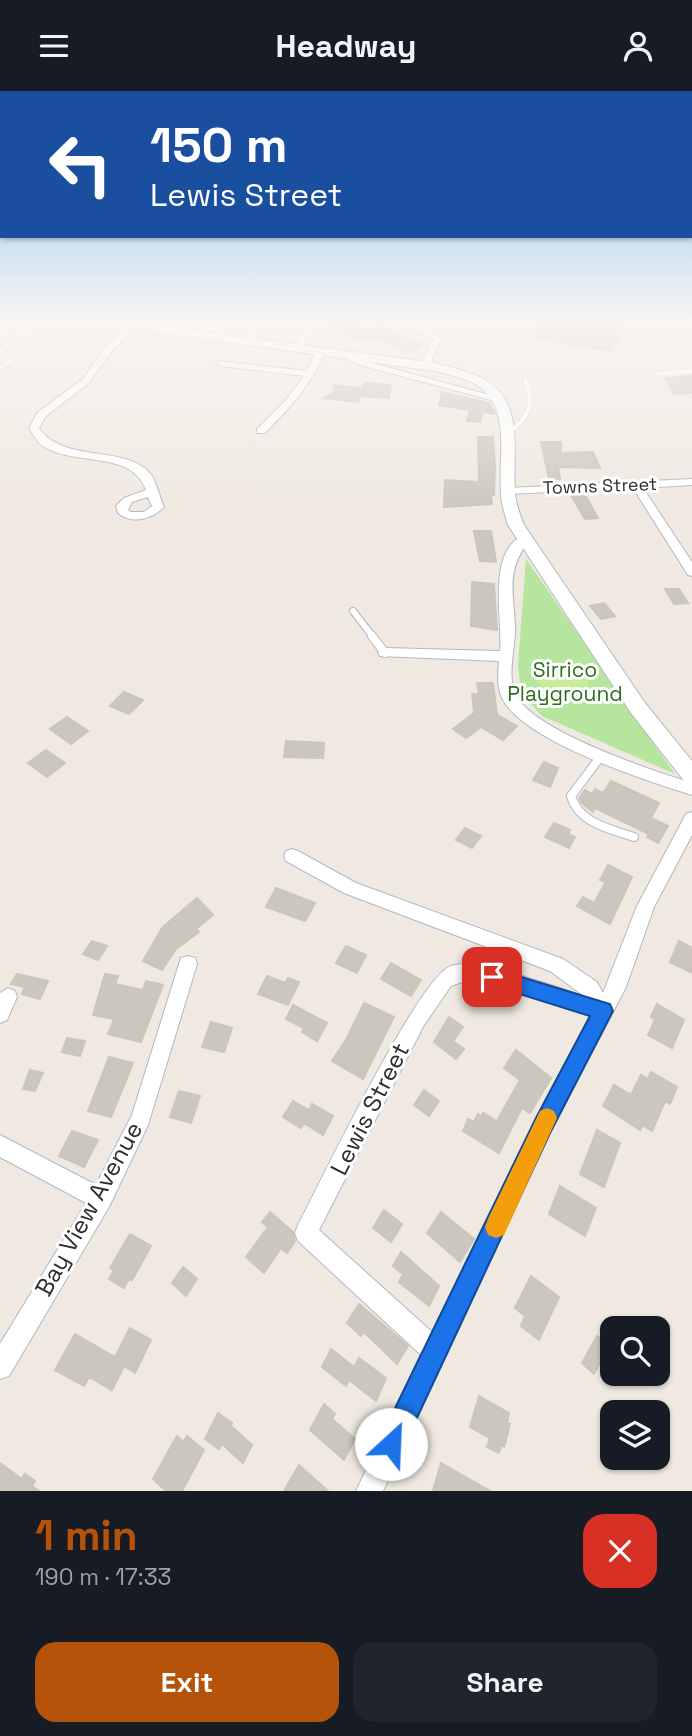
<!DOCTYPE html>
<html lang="en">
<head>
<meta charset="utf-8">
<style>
  :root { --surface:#171b24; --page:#20242c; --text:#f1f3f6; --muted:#9ea1a6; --accent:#b45309 }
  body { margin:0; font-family:"Space Grotesk",sans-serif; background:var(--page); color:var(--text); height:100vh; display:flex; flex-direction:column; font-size:26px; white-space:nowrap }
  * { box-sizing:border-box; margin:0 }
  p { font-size:23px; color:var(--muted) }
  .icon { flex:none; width:38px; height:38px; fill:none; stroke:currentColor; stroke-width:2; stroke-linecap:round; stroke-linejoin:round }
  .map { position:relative; height:1400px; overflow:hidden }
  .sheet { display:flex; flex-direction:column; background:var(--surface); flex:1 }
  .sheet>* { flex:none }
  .banner { position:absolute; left:0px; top:0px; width:693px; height:147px; box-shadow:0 2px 5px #0004; background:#1a4fa0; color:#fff; overflow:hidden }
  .tools { position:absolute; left:600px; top:1225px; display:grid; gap:14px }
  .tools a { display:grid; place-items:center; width:70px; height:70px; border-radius:14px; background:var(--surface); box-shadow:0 2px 5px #0004; font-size:35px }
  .pin { position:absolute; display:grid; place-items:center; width:60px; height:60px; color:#fff; margin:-30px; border-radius:14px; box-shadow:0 4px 10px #0006 }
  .me { position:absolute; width:77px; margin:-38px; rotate:25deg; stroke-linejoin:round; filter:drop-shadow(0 0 5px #0008) }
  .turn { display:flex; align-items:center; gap:24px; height:147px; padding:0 35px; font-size:32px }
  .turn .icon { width:91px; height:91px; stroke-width:2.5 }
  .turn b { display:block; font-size:49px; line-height:60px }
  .round { display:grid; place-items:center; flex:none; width:74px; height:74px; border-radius:21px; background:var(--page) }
  .overview { display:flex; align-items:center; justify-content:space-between; height:119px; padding:0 35px }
  h1 { font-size:42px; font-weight:600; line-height:52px; color:var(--accent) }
  .cta { display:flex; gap:14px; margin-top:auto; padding:14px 35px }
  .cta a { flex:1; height:80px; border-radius:21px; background:var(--accent); color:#fff; font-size:28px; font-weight:600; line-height:80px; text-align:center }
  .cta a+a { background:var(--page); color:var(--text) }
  header { display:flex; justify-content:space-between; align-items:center; height:91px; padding:0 35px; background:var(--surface); font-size:32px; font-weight:600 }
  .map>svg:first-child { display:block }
  .green { fill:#b6e59e }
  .pitch { fill:#c9ec9a }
  .building { fill:#cbc7bf; stroke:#cbc5ba; stroke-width:2 }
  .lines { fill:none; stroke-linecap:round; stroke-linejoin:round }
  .lane-far2-casing { stroke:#b4b7c1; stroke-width:5 }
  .lane-far1-casing { stroke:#b4b7c1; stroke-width:8 }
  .lane-casing { stroke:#b4b7c1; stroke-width:10 }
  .street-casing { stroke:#b4b7c1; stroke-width:2 }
  .secondary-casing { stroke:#b4b7c1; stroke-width:2 }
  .lane-far2 { stroke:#fff; stroke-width:4.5 }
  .lane-far1 { stroke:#fff; stroke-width:6 }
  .lane { stroke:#fff; stroke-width:8 }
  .street { fill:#fff; fill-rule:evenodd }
  .secondary { fill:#fff; fill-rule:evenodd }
  .route { fill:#1a73e8; stroke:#114b97; stroke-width:2 }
  .slow { fill:#f59e0b }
  .labels { text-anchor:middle; stroke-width:6; stroke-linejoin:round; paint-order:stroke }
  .far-street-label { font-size:18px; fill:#2e2e2e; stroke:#fff }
  .park-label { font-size:21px; fill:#2c6e1b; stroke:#fff }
  .near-street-label { font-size:24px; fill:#2e2e2e; stroke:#fff }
</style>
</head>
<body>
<header><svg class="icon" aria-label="menu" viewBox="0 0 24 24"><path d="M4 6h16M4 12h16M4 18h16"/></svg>Headway<svg class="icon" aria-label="person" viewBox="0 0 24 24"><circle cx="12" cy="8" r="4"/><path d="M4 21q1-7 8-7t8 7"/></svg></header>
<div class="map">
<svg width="692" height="1400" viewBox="0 0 692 1400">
  <rect width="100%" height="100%" fill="#efe9e1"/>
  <path class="green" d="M526 468 675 683 542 625 521 602 518 574Z"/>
  <path class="pitch" d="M583 578 590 598 542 600 535 579Z"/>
  <path class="building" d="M543 227H576L622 234 619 241H622L612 260 533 247Z
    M344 230 366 240 378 234 424 255 409 262 373 246 360 251 329 236Z
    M692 285V302L674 303 665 287Z
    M364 292 391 294 389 307 361 305 358 311 324 307 335 300 333 294 362 297Z
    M442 301 489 312 495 323 483 321 480 331 467 330 470 319 439 314Z
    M478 346H493L495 377 494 404H491L492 413 444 416 445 389 479 391Z
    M541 351H561V362L593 361 600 377 558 376 560 388H549Z
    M584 402 598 427 585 428 571 404Z
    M474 440H491L496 471 480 470Z
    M472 491 494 493 497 539 471 535Z
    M665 498H679L688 512 674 513Z
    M604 512 615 525 601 528 590 515Z
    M477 592H493L497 624 517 635 503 649 481 636 466 647 453 638 474 622 472 603H479Z
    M124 601 143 609 129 623 110 615Z
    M67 626 88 640 71 653 50 638Z
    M286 650 324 652 323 667 284 666Z
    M46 659 65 672 47 686 28 672Z
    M544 671 558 677 550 696 533 689Z
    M611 690 659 712 651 727 668 735 658 752 647 746 649 743 595 717 593 721 581 711 579 707 585 699 592 703 595 698 603 702Z
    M554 732 570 739 568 743 575 746 569 757 545 746Z
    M465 737 481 745 472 757 456 749Z
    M608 774 632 786 610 833 577 815 583 806 594 812 606 791 600 789Z
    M276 797 315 812 305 830 266 816Z
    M197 807 213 824 196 838 199 841 176 858 162 879 143 870 162 837Z
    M92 850 107 855 98 869 83 863Z
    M679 850 692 857V882L670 871Z
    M346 855 366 864 357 882 336 872Z
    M391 872 421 889 411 905 381 888Z
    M17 883 48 890 40 908 22 903 25 896 11 893Z
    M105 883 118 885 115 893 143 899 146 890 163 894 141 951 108 943 114 928 93 924Z
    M267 885 285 892 288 887 299 891 288 914 258 903Z
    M364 912 394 926 363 988 332 970 346 949Z
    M657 913 684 929 672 957 648 944 655 929 651 926Z
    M293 914 327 932 317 950 302 941 304 937 286 928Z
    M449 926 463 936 453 950 464 958 456 968 434 951Z
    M211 931 232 937 224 961 202 956Z
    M67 947 85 950 80 965 62 961Z
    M516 959 551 987 530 1022 522 1017 499 1062 463 1040 468 1028 474 1031 478 1023 481 1026 483 1022 497 1030 520 989 504 977Z
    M109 966 133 972 111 1026 88 1020Z
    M30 979 43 982 35 1000 23 998Z
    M651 981 677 996 670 1013 665 1010 652 1040 642 1034 640 1039 603 1015 614 994 631 1004 641 984 648 988Z
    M424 999 439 1010 429 1025 414 1014Z
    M179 1000 200 1005 191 1032 170 1026Z
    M293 1010 309 1019 312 1013 333 1025 323 1044 304 1032 301 1037 283 1026Z
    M597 1039 620 1052 604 1096 580 1083Z
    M72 1040 98 1049 84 1076 59 1065Z
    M560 1095 596 1117 585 1145 549 1123Z
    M384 1119 402 1133 391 1151 373 1137Z
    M270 1121 293 1141 295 1150 287 1162 281 1157 264 1182 246 1166 268 1136 262 1131Z
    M441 1121 474 1148 460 1171 427 1142Z
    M130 1143 151 1155 132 1189 129 1188 124 1197 109 1188 114 1179 110 1177Z
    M401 1161 439 1195 429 1215 399 1191 403 1183 393 1175Z
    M183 1176 197 1188 186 1205 172 1192Z
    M531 1185 559 1206 539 1249 521 1235 525 1225 515 1217Z
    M359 1213 408 1255 397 1273 364 1241 361 1245 347 1232Z
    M130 1237 151 1249 135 1282 124 1275 112 1299 89 1286 84 1295 55 1279 75 1243 115 1266Z
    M597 1245 609 1255 594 1283 582 1272Z
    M331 1258 354 1276 359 1267 386 1287 376 1310 349 1289 346 1295 322 1276Z
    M479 1305 509 1322 507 1332 510 1333 504 1356 501 1354 499 1362 487 1356 490 1347 470 1336Z
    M324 1313 335 1323 332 1328 355 1348 344 1369 310 1339Z
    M218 1322 232 1332 231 1335 252 1354 243 1372 222 1353 219 1358 205 1348Z
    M177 1345 183 1351 187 1345 204 1359 182 1400H166L153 1388Z
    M0 1372 22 1388 25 1383 35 1390 32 1395 39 1400H0Z
    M441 1372 490 1400H433Z
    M299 1374 328 1400H284Z"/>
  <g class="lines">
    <defs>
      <path id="lane-far2" d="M138 227 174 230 221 239
        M220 241 231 227
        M0 242 16 230 31 227
        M0 260 34 234 29 228
        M0 278 12 268
        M656 283 692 280
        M509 341C529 327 535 312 525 289"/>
      <path id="lane-far1" d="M353 520 374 547"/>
      <path id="lane" d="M372 545 385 562
        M601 665 571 705C579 732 610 738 634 746"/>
      <path id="street" d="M260 227H268L250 252H244L243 250Z
        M324 227H334L310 241 300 259H294L303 237Z
        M391 227H402L442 245 429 276 421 274 434 248Z
        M131 233 138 235 110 262 89 292 46 325 39 337C64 374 129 352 152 385 157 394 160 407 164 416 152 428 132 434 118 422L116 415 124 407 146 399C131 356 67 378 38 351 35 347 32 341 29 337L38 321 83 288 104 258ZM148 406 152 415 144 421H131L128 419 132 411Z
        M320 257 325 260C312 293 291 316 265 342H257V338L285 310 304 285 221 275 216 272 218 270 307 280 315 260Z
        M342 261H348L365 270 504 308 499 311 359 274 342 265Z
        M692 388V394L643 397 692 471V485L688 484 633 397 508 403 502 400 508 397Z
        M524 444 530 448C506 480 513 497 515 534 516 556 506 584 516 604 533 640 653 680 692 692V704C647 690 523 650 502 607 497 596 498 582 499 570L380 565 378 562 380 559 385 557 500 560C503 528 486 460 524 444Z
        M692 721V744L654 816 626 896 550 1042 383 1400H356L421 1264 298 1150 295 1142 298 1134C319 1094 420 884 451 875 481 866 553 896 584 905L550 880 344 802 286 770 284 765 286 760 292 758 298 760 356 792 563 868 597 891 603 902 637 815 686 723ZM465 890 497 896 590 925 536 1028 432 1241 319 1139 424 934 451 895Z
        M188 865 195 867 197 873 148 1034 109 1116 9 1285 0 1288V1253L86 1112 0 1066V1044L96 1094 132 1024 179 873 181 867Z
        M8 897 15 900 17 906 7 929 0 932V902Z"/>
      <path id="secondary" d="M70 227H100L435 272C453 277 471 280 487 290 525 313 512 365 515 402 516 413 520 424 524 434L645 612 692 670V693L685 691 631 622 508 434C505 423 501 413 501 402 498 369 511 320 481 297 468 287 450 284 434 280L76 230Z"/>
    </defs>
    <use href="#lane-far2" class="lane-far2-casing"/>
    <use href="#lane-far1" class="lane-far1-casing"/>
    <use href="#lane" class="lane-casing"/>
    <use href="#street" class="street-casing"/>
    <use href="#secondary" class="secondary-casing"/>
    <use href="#lane-far2" class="lane-far2"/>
    <use href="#lane-far1" class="lane-far1"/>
    <use href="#lane" class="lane"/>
    <use href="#street" class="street"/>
    <use href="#secondary" class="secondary"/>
  </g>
  <linearGradient id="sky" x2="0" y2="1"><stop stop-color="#7abfeb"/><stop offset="0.54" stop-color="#f8f5f2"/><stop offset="1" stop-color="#f8f5f2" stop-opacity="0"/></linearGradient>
  <rect width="692" height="423" fill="url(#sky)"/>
  <path class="route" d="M492 877 603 911 610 913 613 920 550 1042 400 1363 391 1366 382 1363 378 1353 382 1344 536 1027 590 925 485 892 482 886 485 879Z"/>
  <path class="slow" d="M547 1017 554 1020 557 1027 504 1144 496 1147 488 1144 485 1136 488 1128 540 1020Z"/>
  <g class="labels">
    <g class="far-street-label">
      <text transform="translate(600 395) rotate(-2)" y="6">Towns Street</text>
    </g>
    <g class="park-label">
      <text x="565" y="586">Sirrico<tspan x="565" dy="24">Playground</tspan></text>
    </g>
    <g class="near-street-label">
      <text transform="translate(370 1018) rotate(-63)" y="8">Lewis Street</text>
      <text transform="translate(89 1118) rotate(-61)" y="8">Bay View Avenue</text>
    </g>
  </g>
</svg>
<div class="tools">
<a><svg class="icon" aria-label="search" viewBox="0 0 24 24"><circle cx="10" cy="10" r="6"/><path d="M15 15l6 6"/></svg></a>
<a><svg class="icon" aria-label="layers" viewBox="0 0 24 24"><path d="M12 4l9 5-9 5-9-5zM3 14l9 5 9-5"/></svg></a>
</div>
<div class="pin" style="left:492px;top:886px;background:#d93025"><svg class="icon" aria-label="arrive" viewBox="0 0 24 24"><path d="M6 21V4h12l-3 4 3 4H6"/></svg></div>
<svg class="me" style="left:391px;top:1353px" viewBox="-20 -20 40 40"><circle r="19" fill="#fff"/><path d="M0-13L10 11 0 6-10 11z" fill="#1a73e8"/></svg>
<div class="banner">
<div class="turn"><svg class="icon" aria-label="left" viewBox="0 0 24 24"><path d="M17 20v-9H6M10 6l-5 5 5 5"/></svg><div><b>150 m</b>Lewis Street</div></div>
</div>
</div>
<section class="sheet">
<div class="overview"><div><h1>1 min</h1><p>190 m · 17:33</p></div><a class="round" style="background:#d93025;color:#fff"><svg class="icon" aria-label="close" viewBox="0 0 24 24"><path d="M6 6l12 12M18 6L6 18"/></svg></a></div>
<div class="cta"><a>Exit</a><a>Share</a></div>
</section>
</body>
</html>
